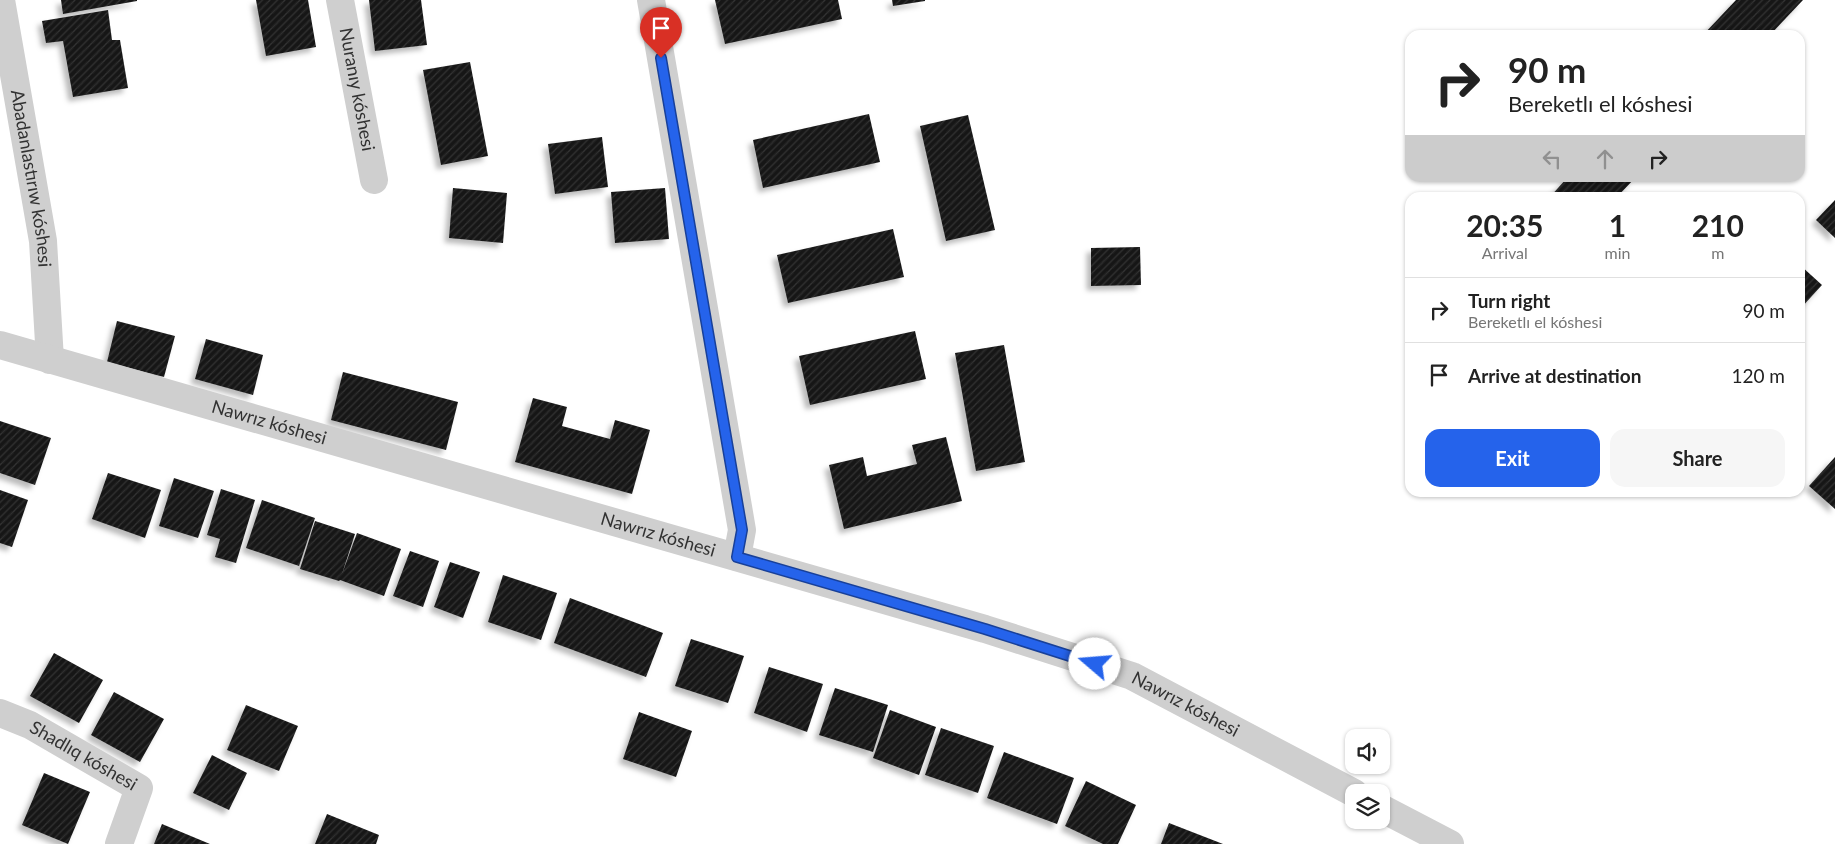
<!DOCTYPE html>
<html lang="en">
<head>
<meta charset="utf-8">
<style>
  :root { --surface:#fff; --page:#f6f6f6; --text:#222; --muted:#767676; --line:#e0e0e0; --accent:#2563eb }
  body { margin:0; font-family:Lato,sans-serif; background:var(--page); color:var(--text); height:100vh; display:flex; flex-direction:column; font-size:19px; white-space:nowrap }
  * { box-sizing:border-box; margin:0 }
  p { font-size:16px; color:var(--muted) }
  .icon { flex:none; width:28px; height:28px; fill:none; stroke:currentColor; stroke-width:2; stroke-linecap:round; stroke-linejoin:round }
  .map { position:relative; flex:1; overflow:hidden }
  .details { position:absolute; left:1405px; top:192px; width:400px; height:305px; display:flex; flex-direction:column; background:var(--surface); border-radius:15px; box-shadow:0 1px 4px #0004 }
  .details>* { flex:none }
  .top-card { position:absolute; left:1405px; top:30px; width:400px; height:152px; border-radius:15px; box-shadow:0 1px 4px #0004; background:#fff; color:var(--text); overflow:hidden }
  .tools { position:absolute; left:1345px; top:729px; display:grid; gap:10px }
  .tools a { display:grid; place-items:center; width:45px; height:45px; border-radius:10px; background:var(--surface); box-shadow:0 1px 4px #0004; font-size:25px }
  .pin { position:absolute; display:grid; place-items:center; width:42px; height:42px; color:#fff; margin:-51px -21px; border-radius:50% 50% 50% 0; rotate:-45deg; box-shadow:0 0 5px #0007 }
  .pin .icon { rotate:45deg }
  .me { position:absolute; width:55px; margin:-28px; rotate:288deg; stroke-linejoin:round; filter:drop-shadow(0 0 4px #0008) }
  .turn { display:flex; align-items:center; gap:18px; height:105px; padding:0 20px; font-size:22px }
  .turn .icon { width:65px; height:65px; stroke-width:2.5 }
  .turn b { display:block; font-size:35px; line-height:42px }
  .lanes { display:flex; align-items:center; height:48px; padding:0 20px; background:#0003; justify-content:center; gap:25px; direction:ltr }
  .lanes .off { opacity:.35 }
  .eta { display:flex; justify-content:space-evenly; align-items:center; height:85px; text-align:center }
  .eta b { font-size:30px; font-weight:700; line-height:35px }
  .action { display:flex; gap:10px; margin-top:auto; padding:10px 20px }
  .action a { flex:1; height:58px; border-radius:15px; background:var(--accent); color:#fff; font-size:20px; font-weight:700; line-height:58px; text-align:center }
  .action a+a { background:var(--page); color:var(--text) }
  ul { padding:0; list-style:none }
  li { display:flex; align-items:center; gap:15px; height:65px; padding:0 20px; border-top:1px solid var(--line) }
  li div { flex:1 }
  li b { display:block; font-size:19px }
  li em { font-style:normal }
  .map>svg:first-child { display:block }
  .building { fill:url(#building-hatch); filter:url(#shadow) }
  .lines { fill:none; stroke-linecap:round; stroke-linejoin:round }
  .minor { stroke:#cfcfcf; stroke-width:28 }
  .route-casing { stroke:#184099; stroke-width:12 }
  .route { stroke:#2563eb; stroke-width:9 }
  .labels { text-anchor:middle; stroke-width:5; stroke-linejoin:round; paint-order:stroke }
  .street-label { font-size:18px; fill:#323232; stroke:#fff }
</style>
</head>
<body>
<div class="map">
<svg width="1835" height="844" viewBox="0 0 1835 844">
  <defs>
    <pattern id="building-hatch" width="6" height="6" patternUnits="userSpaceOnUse" patternTransform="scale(1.25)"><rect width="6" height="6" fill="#191919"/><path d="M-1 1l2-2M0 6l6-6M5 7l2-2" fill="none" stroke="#323232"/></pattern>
    <filter id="shadow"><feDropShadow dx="-4.5" dy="4.5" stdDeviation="2.5" flood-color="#0004"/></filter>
  </defs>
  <rect width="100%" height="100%" fill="#fff"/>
  <path class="building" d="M61 0H137V1L63 14Z
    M256 0H308L316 47 266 56Z
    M369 0H421L427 45 375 51Z
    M715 0H838L842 19 725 44Z
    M892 0H925V1L893 6Z
    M1736 0H1803L1770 35H1703Z
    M108 10 112 40H120L128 88 73 97 63 41 46 43 42 21Z
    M470 62 488 156 441 165 423 70Z
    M869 114 880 162 763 188 753 140Z
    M968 115 995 230 946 241 920 126Z
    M602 137 608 187 555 194 548 144Z
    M1567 178H1635L1616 198H1549Z
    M453 188 507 193 503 243 449 238Z
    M665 188 669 239 615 243 611 192Z
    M1835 200V238L1816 220Z
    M893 229 904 277 788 303 777 255Z
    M1140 247 1141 285 1091 286V248Z
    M1800 265 1822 285 1800 309Z
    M117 321 175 336 164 377 107 362Z
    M915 331 926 379 810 405 799 356Z
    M206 339 263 355 253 395 195 379Z
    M1004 345 1025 462 976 471 955 353Z
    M343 372 458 402 446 450 331 420Z
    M533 398 567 407 562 426 610 439 615 420 650 430 632 494 515 462Z
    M0 421 51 438 35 485 0 473Z
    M946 437 962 501 844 529 829 465 863 457 867 476 917 464 912 445Z
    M1835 457V509L1809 486Z
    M108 473 161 490 145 538 92 519Z
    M174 478 214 491 198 538 159 526Z
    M221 489 255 500 236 563 215 557 220 539 207 535Z
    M0 490 28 500 12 547 0 543Z
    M262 500 315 518 299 566 246 548Z
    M315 521 355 534 342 574 357 533 401 549 384 596 340 580 339 581 300 569Z
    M410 551 439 561 423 607 393 596Z
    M450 562 480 572 463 618 434 607Z
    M503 575 557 593 541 640 488 622Z
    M570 598 663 633 646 677 554 643Z
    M691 639 744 656 728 703 675 686Z
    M54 653 103 680 79 723 30 696Z
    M769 667 823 684 807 732 754 713Z
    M835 688 888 705 873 752 819 735Z
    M114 692 164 719 140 762 91 735Z
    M246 705 298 726 279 771 227 750Z
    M890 710 936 727 919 775 873 758Z
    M639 712 692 731 676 777 623 759Z
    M941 728 994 746 978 793 925 775Z
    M1004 752 1074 778 1057 824 987 798Z
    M212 755 247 773 229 810 193 793Z
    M44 773 90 792 68 844 22 825Z
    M1086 781 1136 805 1118 844H1103L1065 826Z
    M327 814 379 835 376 844H315Z
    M1169 823 1223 844H1161Z
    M162 824 210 844H154Z"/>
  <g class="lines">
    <g class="minor">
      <path id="s1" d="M1 0 43 241 50 360"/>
      <path id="s2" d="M340 0 374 180"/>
      <path d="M651 0 742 530 737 557"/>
      <path id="s3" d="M0 345 985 629 1132 676 1354 793"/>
      <path id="s4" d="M0 713 30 725 139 788 119 844"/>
      <path d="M1381 808 1450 844"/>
    </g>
  </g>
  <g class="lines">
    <defs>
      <path id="route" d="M661 58 742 530 737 557 985 629 1095 664"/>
    </defs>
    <use href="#route" class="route-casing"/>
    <use href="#route" class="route"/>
  </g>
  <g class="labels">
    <g class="street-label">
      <text dy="6" stroke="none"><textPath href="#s2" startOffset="91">Nuranıy kóshesi</textPath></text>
      <text dy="6" stroke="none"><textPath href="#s1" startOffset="181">Abadanlastırıw kóshesi</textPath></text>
      <text dy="6" stroke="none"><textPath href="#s3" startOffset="280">Nawrız kóshesi</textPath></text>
      <text dy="6" stroke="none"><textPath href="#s3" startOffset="685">Nawrız kóshesi</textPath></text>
      <text dy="6" stroke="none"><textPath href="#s3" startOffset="1240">Nawrız kóshesi</textPath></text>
      <text dy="6" stroke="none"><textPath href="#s4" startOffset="94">Shadlıq kóshesi</textPath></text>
    </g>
  </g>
</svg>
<div class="tools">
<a><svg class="icon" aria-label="sound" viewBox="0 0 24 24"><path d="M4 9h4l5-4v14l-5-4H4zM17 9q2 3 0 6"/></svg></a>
<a><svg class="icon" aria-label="layers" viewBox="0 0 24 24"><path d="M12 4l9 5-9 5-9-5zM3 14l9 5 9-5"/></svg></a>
</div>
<div class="pin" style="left:661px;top:58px;background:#d93025"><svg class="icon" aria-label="arrive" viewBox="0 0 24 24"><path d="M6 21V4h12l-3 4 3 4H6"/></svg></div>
<svg class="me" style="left:1095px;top:664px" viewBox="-20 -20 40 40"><circle r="19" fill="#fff"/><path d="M0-13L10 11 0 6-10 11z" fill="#2563eb"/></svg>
<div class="top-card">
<div class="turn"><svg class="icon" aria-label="right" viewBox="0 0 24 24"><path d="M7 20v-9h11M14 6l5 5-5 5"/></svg><div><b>90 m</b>Bereketlı el kóshesi</div></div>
<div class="lanes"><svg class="icon off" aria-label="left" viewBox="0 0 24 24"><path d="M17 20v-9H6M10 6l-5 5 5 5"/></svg><svg class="icon off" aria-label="ahead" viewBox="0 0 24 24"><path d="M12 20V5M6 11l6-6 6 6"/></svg><svg class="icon" aria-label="right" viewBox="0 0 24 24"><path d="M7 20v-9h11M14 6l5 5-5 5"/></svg></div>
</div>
<section class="details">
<div class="eta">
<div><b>20:35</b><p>Arrival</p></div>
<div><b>1</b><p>min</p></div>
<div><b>210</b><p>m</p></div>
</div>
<ul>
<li><svg class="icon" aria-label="right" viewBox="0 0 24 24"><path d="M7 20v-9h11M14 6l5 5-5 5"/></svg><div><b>Turn right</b><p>Bereketlı el kóshesi</p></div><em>90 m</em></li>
<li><svg class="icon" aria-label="arrive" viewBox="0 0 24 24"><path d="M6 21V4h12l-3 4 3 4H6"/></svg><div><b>Arrive at destination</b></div><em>120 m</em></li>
</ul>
<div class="action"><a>Exit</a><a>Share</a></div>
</section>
</div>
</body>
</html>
